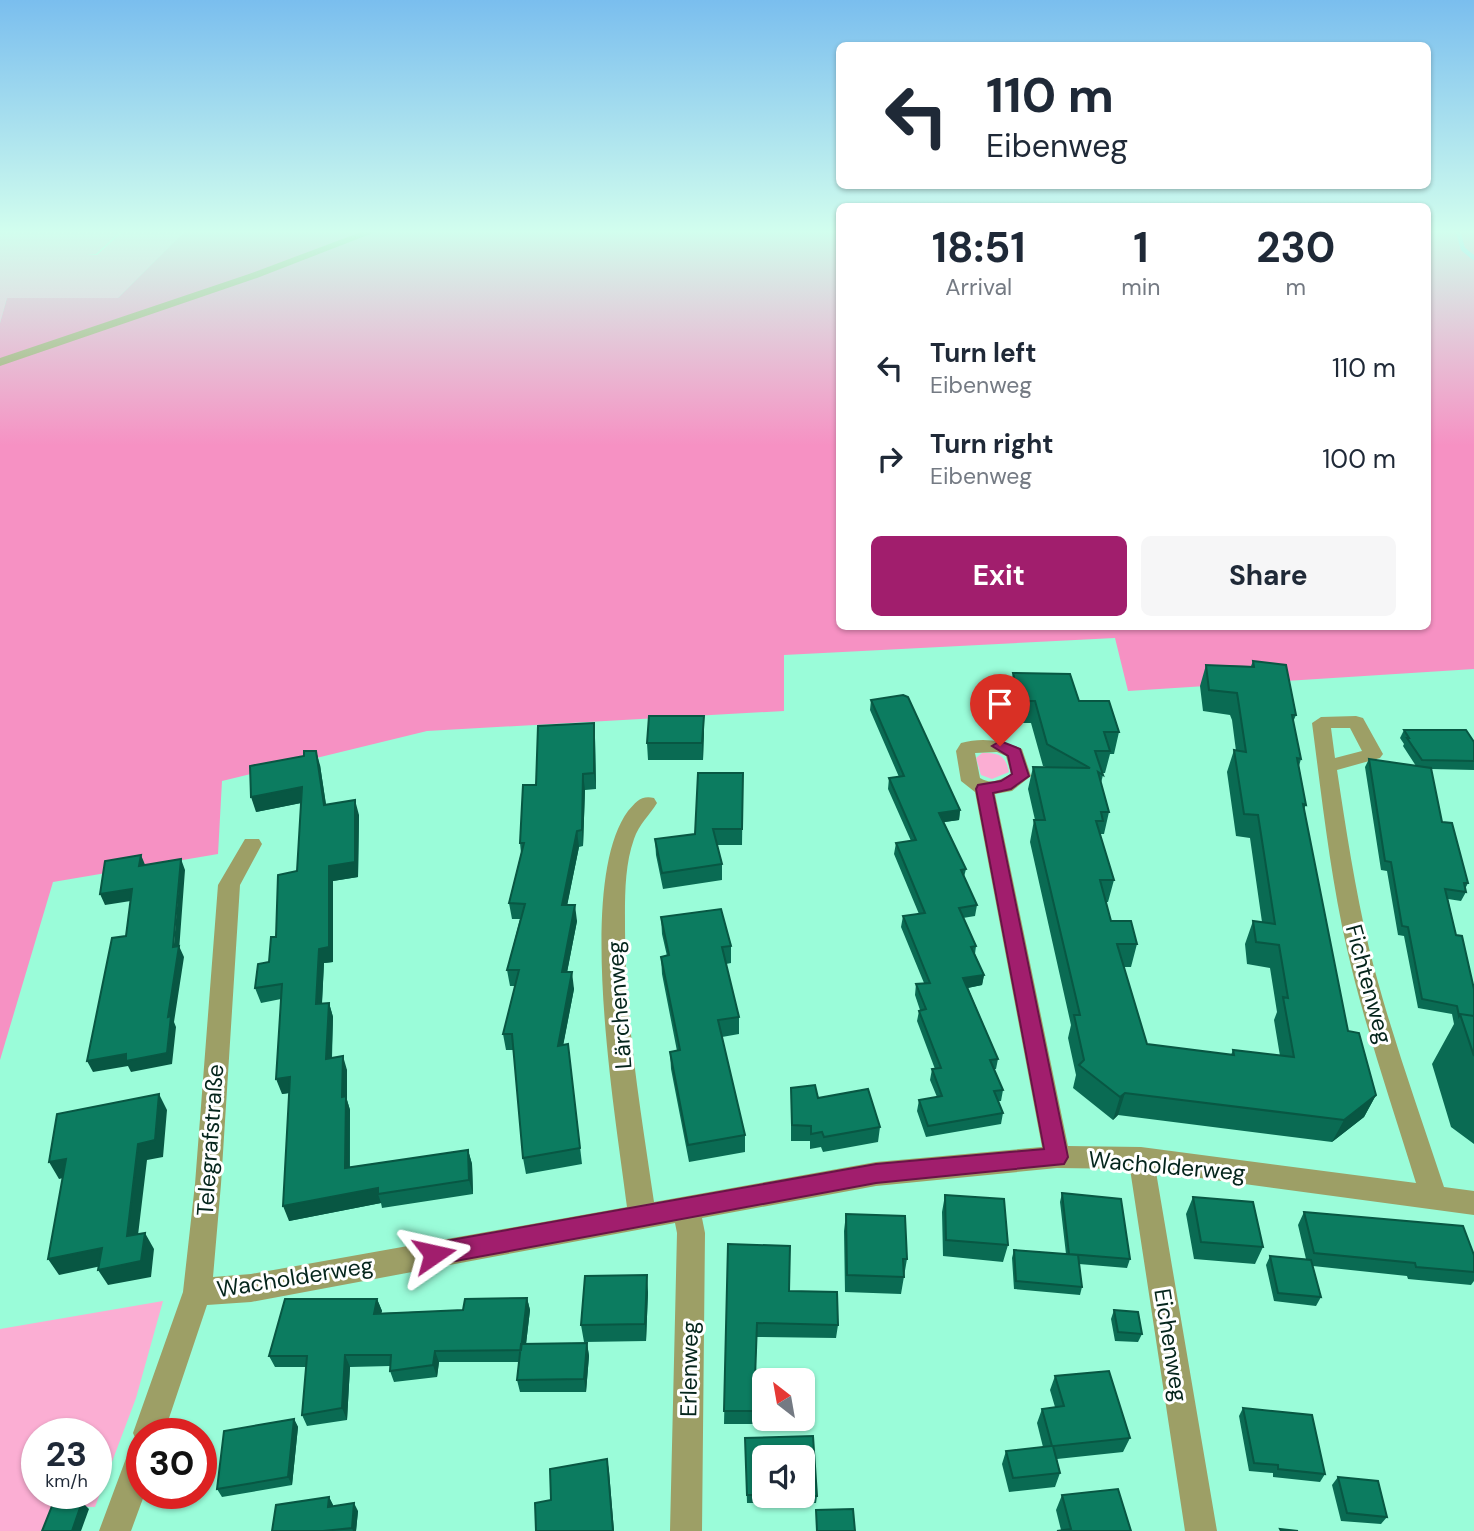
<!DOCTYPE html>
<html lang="en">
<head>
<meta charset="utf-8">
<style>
  :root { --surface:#fff; --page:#f6f6f7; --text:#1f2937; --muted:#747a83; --accent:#a11e6d }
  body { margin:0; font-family:"DM Sans",sans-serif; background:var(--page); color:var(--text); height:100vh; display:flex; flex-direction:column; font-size:26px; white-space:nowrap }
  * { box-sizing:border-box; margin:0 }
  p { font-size:23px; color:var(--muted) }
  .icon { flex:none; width:38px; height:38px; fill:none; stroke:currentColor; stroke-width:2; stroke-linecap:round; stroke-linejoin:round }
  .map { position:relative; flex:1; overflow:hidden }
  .drawer { position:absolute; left:836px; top:203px; width:595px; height:427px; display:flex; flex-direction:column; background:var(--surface); border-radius:10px; box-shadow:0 2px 5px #0004 }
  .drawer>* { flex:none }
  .hud { position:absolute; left:836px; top:42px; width:595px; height:147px; border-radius:10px; box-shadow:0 2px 5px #0004; background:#fff; color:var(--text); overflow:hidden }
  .needle { width:46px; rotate:329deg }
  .tools { position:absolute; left:752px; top:1368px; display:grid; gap:14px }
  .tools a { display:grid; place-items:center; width:63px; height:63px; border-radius:10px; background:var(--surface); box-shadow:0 2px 5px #0004; font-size:35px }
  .speed { position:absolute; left:21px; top:1418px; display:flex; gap:14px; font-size:35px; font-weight:700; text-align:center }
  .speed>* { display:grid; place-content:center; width:91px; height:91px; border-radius:50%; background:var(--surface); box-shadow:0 2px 5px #0004; line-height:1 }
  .speed small { font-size:18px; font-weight:400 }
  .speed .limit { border:10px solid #d22; background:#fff; color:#111 }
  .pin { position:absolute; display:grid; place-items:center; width:60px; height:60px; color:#fff; margin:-72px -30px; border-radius:50% 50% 50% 0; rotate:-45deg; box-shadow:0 0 7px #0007 }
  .pin .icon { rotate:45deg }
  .me { position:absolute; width:77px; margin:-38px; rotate:79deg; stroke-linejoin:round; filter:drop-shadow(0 0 5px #0008) }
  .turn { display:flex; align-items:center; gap:24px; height:147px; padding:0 35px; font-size:32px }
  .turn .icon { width:91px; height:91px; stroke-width:2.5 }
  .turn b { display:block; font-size:49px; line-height:60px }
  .eta { display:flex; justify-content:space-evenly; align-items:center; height:119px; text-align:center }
  .eta b { font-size:42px; font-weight:700; line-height:49px }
  .cta { display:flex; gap:14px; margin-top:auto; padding:14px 35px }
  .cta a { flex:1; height:80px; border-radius:10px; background:var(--accent); color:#fff; font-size:28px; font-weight:700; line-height:80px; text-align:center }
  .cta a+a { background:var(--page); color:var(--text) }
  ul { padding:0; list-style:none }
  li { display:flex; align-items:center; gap:21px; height:91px; padding:0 35px }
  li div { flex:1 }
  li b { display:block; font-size:26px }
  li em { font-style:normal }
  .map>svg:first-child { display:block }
  .green { fill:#fbaed3; fill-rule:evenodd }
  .forest { fill:#f691c3 }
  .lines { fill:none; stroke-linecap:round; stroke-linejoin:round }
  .stream { stroke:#76cef6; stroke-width:4.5 }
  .minor { fill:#9d9f66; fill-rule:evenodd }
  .wall { fill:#0a6b53; fill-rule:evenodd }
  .shaded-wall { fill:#085743 }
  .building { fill:#0c7c60; stroke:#085743; stroke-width:2 }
  .route { fill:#a11e6d; stroke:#691447; stroke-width:2 }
  .labels { text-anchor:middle; stroke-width:6; stroke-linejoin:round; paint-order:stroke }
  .near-street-label { font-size:23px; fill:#05251c; stroke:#fff }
</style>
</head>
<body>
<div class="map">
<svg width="1474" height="1531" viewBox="0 0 1474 1531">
  <rect width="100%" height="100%" fill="#9afcd9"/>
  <path class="green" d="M0 231H121L96 254H86L97 255 123 231H185L118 298H7L0 323Z
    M982 753C1000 753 1005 755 1009 772L992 779 981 775 976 758Z
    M163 1301 136 1398 95 1507 60 1506 50 1531H0V1329ZM37 1433H96V1493H37Z"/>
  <path class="forest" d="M185 231H840V626H1428V231H1474V669L1128 691 1115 638 784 655V711L427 731 222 781 218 854 53 882 0 1060V323L7 298H118Z"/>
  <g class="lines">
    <path class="stream" d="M1458 231 1463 249 1474 258"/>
    <path class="minor" d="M364 231H378L257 278 0 366V358L249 274Z
      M1356 716 1363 718 1383 754 1380 758 1337 770C1346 829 1355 889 1369 948 1389 1029 1418 1108 1444 1187L1474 1191V1215L1156 1172 1217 1531H1185L1130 1169 1057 1168 876 1186 702 1218 705 1233 702 1531H670L677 1233 675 1223 251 1302 207 1305 164 1433H142V1493H145L131 1531H99L131 1445 137 1442 133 1433 183 1292 195 1184 218 885 245 839H259L262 844 240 885 221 1184 213 1277 251 1274 627 1207C616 1117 575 883 628 811 636 802 641 795 654 798L657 803C649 816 639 824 634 839 624 867 625 900 625 929 625 1021 641 1112 654 1202L876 1162 1042 1147 975 792 961 781 956 751 961 743C982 737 1002 740 1022 749L1031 776 1012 791 995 794 1068 1146 1141 1147 1416 1183C1392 1105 1365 1028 1347 949 1330 874 1322 799 1312 723L1321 717ZM1331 728H1350L1362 751 1335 758ZM997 752 1006 756 1011 774C1000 780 991 785 980 778L975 753Z"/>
  </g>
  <path class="wall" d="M1253 661 1296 715 1293 722 1301 759 1299 766 1306 805 1304 809 1348 1031 1376 1095 1364 1117 1332 1142 1118 1115 1113 1120 1073 1088 1076 1075 1068 1038 1071 1025 1030 842 1034 820H1035L1028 789 1033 767H1046L1043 766 1031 723H1016L1010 694 1013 673 1079 701 1119 732 1114 754H1110L1105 773H1102L1103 775 1101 783 1109 812 1104 834H1100L1114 880 1108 902H1106L1111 921 1137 944 1131 967H1124L1147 1044 1231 1055 1233 1050 1280 1056 1274 1020 1277 1012 1270 968 1247 964 1245 944 1253 921 1262 922 1250 838 1236 836 1227 772 1234 750 1236 751 1232 720 1230 715 1203 711 1200 686 1206 665 1251 666Z
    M871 700 960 810 959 820 944 822 966 869 964 877 977 905 975 916 963 918 976 946 975 954 984 975 982 985 968 988 998 1059 996 1069H994L1003 1090 1001 1101H998L1003 1113 1001 1124 926 1137 917 1111 919 1100 937 1097 930 1080 932 1069H935L917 1021 919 1011 920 1010 915 995 916 984 924 983 901 927 903 916 919 914 894 854 896 843 911 841 888 789 889 778 899 777 870 710Z
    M704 716 703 760H648L647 743Z
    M1404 730 1474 742V770L1431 769 1442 822 1468 883 1465 889 1466 892 1461 901 1448 899 1456 935 1474 989V1144L1451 1127 1432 1064 1454 1024 1452 1014 1418 1008 1404 936 1398 935 1387 871 1381 870 1365 767 1369 759 1416 766 1403 746 1404 744 1400 738Z
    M595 738 596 789 585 790 583 846 579 847 567 905 577 921 567 972 574 989 563 1045 568 1044 582 1164 526 1174 523 1158 514 1050H506L503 1034 515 986H510L507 970 520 919H512L509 903 521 853 520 843 536 785Z
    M304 756 320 765 326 804 359 815 358 877 333 881V962L324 963 322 1004 329 1003 333 1017 332 1058 347 1070V1100L350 1110V1167L468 1150 472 1164 473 1194 382 1208 381 1203 289 1221V1093L282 1094 281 999 261 1003 255 988 269 962 276 937 297 871 301 803 256 812Z
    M743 773 742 845H717L722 864V880L663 889 656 855 655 839 695 834Z
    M661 917 731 946V963L726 964 739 1017V1034L722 1037 745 1135V1152L689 1162 671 1069 670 1052 677 1051 662 974 661 957 667 956 662 934Z
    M791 1088 818 1098 880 1127 878 1142 823 1152 821 1147 810 1149V1141H791Z
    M1062 1193 1130 1259 1127 1268 1079 1264 1082 1287 1080 1295 1014 1289 1012 1258 1014 1250 1066 1254 1060 1202Z
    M945 1195 1008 1245 1003 1262 943 1256 942 1212Z
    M1193 1197 1263 1247 1255 1264 1194 1259 1186 1214Z
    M1304 1212 1474 1255V1281L1471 1285 1408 1279 1407 1276 1313 1266 1321 1297 1316 1306 1274 1301 1266 1265 1270 1256 1306 1259 1298 1225Z
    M846 1214 907 1259 901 1294 845 1292 844 1231Z
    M728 1244 789 1291 838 1325 836 1338 757 1337 755 1378 764 1411 763 1424H724Z
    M648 1292 646 1341 584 1342 581 1325Z
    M527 1298 530 1310 526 1344 587 1343 589 1356 586 1392H520L517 1380 519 1362H439L437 1377 394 1382 390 1371V1366L350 1367 347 1420 307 1426 302 1415 306 1367H275L269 1356 377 1299 382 1311 381 1313 463 1310Z
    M1114 1310 1142 1334 1138 1342 1115 1341 1111 1319Z
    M1055 1376 1130 1438 1123 1452 1057 1459 1060 1473 1055 1487 1009 1492 1002 1464 1006 1451 1043 1447 1037 1423 1042 1409 1055 1407 1050 1390Z
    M1243 1408 1325 1474 1320 1482 1273 1477V1473L1249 1471 1239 1416Z
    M294 1419 298 1427 292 1485 222 1497 217 1489Z
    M745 1438 817 1496 816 1503H747ZM765 1458 803 1496H765Z
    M1338 1477 1387 1517 1381 1524 1341 1521 1332 1485Z
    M1062 1495 1131 1531 1061 1530 1056 1510Z
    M329 1497 333 1505V1507L358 1511 356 1531H272Z"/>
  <path class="shaded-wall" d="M704 716V733L703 760 702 743Z
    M594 723 595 738 596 789 594 773Z
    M316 751 320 765 328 819 324 805Z
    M583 774 585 790 583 846 582 830Z
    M302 787 306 802 256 812 251 797Z
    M355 800 359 815 358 877 333 881V962L324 963 321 1019 316 1004 319 949 329 866Z
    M960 810 959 820 938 823 939 813Z
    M577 831 579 847 564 921 562 905Z
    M141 855 146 867 139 866Z
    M181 859 185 870 179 951V946L184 957 174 1022 176 1027 172 1064 131 1072 128 1066 93 1072 87 1061 126 1054 168 1017Z
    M132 889 137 900 105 905 100 894Z
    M575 905 577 921 564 988 562 972Z
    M572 972 574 989 560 1062 558 1046Z
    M984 975 982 985 962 989 963 978Z
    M329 1003 333 1017 331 1073 326 1059Z
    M343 1056 347 1070V1100L350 1110 349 1182 345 1168 342 1097Z
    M290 1077 296 1092 282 1094 276 1079Z
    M1125 1093 1118 1115 1113 1120 1120 1097Z
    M159 1094 167 1110 163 1157 147 1160 136 1252 127 1236 138 1144Z
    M1376 1095 1364 1117 1332 1142 1344 1120Z
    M468 1150 472 1164 473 1194 469 1180Z
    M66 1159 76 1175 59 1179 49 1162Z
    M378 1188V1194L381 1203 289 1221 283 1206Z
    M145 1233 154 1249 151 1277 108 1285 98 1270Z
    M102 1248 111 1264 59 1275 48 1259Z
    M647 1275 648 1292 646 1341 645 1324Z
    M527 1298 530 1310 524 1361 521 1350Z
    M377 1299 382 1311 378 1326 374 1314Z
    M587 1343 589 1356 586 1392 584 1379Z
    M435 1351 439 1362 437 1377 433 1365Z
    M345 1355 350 1367 347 1420 342 1408Z
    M294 1419 298 1427 292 1485 288 1477Z
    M607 1459 609 1471 614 1531H613Z
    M329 1497 333 1505 332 1515 328 1507Z
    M82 1502 89 1509 81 1531H72Z
    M354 1503 358 1511 356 1531H353L352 1528Z"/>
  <path class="building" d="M1253 661 1286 665 1296 715H1292L1301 759 1297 758 1306 805 1303 804 1348 1031 1359 1033 1376 1095 1344 1120 1125 1093 1120 1097 1079 1065 1084 1060 1074 1015H1080L1034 820H1045L1033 767 1090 768 1047 744 1035 701H1020L1013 673 1070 674 1079 701H1109L1119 732H1104L1110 751H1095L1103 775 1098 772 1109 812H1101L1103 821H1096L1114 880H1100L1111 921H1131L1137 944H1117L1147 1044 1234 1055 1233 1050 1294 1057 1283 997 1288 998 1279 945 1256 942 1253 921 1275 924 1258 815 1244 814 1234 750 1246 752 1238 699 1237 693 1209 690 1206 665 1254 667Z
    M903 695 908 697 960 810 939 813 966 869 961 870 977 905 959 908 976 946 971 947 984 975 963 978 998 1059 990 1060 1003 1090 994 1091 1003 1113 928 1126 919 1100 942 1096 932 1069 941 1068 919 1011 926 1009 916 984 930 983 903 916 925 913 896 843 916 840 889 778 904 776 871 700Z
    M649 716H704L702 743H647Z
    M594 723V773L583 774 582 830 577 831 562 905H575L562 972H572L558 1046 568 1044 580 1148 523 1158 512 1034H503L519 970H507L525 904 509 903 524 843H520L523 785H536L538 726Z
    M1404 730H1466L1474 742V761L1422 760 1407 738H1409Z
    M304 751H316L324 805 355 800V862L329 866V947L319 949 316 1004 329 1003 326 1059 343 1056 342 1097 346 1096 345 1168 468 1150 469 1180 378 1194V1188L283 1206 290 1077 276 1079 282 984 255 988 258 964 269 962 271 937H276L278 875 297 871 302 787 251 797 250 766 304 756Z
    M1369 759 1431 768 1442 822 1452 823 1468 883H1464L1466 892 1445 889 1456 935 1462 936 1474 989V1016L1460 1014 1459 1016 1457 1006 1422 999 1408 927 1402 926 1391 862 1385 861Z
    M698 773H743L742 829H713L722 864 662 873 655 839 695 834Z
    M141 855 139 866 181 859 173 947 179 946 168 1017 171 1016 167 1053 126 1061V1054L87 1061 112 938 126 936 132 889 100 894 105 861Z
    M721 909 731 946 722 947 739 1017 718 1020 745 1135 688 1145 670 1052 680 1050 661 957 669 955 661 917Z
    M1460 1014 1474 1016V1056Z
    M815 1085 818 1098 868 1089 880 1127 824 1137 822 1132 811 1134V1126L792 1125 791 1088Z
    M159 1094 155 1140 138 1144 127 1236 145 1233 141 1261 98 1270 102 1248 48 1259 66 1159 49 1162 57 1114Z
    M1062 1193 1121 1199 1130 1259 1069 1254Z
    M945 1195 1004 1199 1008 1245 946 1240Z
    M1193 1197 1253 1202 1263 1247 1201 1242Z
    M1304 1212 1463 1226 1474 1255V1272L1416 1267 1415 1263 1314 1253Z
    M846 1214 905 1216 907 1259H903L904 1277 847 1275Z
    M728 1244 790 1246 789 1291 837 1292 838 1325 757 1323 755 1378H763L764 1411H724Z
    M1014 1250 1078 1255 1082 1287 1016 1281Z
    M1270 1256 1311 1260 1321 1297 1278 1293Z
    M647 1275 645 1324 581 1325 585 1276Z
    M527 1298 521 1350 435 1351 433 1365 390 1371 391 1355H345L342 1408 302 1415 307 1356H269L285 1299H377L374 1314 463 1310 465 1299Z
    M1114 1310 1138 1312 1142 1334 1118 1332Z
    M587 1343 584 1379 517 1380 521 1344Z
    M1109 1371 1130 1438 1053 1446 1060 1473 1013 1478 1006 1451 1052 1446 1042 1409 1064 1406 1055 1376Z
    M1243 1408 1312 1415 1325 1474 1278 1469V1465L1254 1463Z
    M294 1419 288 1477 217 1489 224 1431Z
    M813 1436 817 1496H803V1458H765V1495H747L745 1438Z
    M607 1459 613 1531H536L535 1503 551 1500 550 1469Z
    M1338 1477 1378 1481 1387 1517 1347 1513Z
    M1118 1489 1131 1531H1057L1071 1529 1062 1495Z
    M329 1497 328 1507 354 1503 352 1528 323 1531H272L276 1505Z
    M54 1501 82 1502 72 1531H42Z
    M853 1509 855 1531H817L816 1510Z
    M1280 1529 1298 1531H1281Z"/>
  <linearGradient id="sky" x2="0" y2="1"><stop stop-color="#7abeee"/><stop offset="0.52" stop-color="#d2feee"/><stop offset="1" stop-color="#d2feee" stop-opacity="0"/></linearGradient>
  <rect width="1474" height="446" fill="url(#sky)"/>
  <path class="route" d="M1000 741 1020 749 1029 776 1011 789 993 793 1068 1157 1064 1164 876 1183 434 1265 425 1262 422 1254 425 1246 434 1243 876 1164 1044 1149 976 789 978 785 1001 781 1012 774 1008 756 992 746Z"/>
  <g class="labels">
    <g class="near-street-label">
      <text transform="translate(1369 984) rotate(75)" y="8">Fichtenweg</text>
      <text transform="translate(619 1005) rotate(-94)" y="8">Lärchenweg</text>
      <text transform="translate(210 1140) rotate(-86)" y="8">Telegrafstraße</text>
      <text transform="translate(1167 1166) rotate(5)" y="8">Wacholderweg</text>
      <text transform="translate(295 1277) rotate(-9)" y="8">Wacholderweg</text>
      <text transform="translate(1171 1345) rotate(81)" y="8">Eichenweg</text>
      <text transform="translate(689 1369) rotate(-89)" y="8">Erlenweg</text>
    </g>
  </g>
</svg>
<div class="tools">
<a><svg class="needle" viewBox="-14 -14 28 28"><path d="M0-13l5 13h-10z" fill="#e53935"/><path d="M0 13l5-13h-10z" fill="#747a83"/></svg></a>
<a><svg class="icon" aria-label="sound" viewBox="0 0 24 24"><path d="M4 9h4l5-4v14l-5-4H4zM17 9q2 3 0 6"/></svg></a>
</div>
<div class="speed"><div>23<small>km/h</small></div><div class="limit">30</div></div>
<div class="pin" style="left:1000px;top:746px;background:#d93025"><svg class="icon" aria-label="arrive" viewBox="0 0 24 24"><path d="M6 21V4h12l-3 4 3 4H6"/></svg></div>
<svg class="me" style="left:434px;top:1254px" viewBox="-20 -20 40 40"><path d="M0-17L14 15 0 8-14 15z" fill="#a11e6d" stroke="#fff" stroke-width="4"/></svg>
<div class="hud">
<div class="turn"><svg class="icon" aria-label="left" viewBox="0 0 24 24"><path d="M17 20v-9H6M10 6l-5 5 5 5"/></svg><div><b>110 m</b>Eibenweg</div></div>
</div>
<section class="drawer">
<div class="eta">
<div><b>18:51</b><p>Arrival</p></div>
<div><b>1</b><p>min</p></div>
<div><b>230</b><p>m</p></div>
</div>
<ul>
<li><svg class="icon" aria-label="left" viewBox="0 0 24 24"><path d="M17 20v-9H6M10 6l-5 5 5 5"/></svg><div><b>Turn left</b><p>Eibenweg</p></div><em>110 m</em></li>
<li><svg class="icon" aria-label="right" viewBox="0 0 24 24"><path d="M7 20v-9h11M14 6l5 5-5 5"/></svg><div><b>Turn right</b><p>Eibenweg</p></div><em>100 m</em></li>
</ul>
<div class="cta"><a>Exit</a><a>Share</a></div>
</section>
</div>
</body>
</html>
